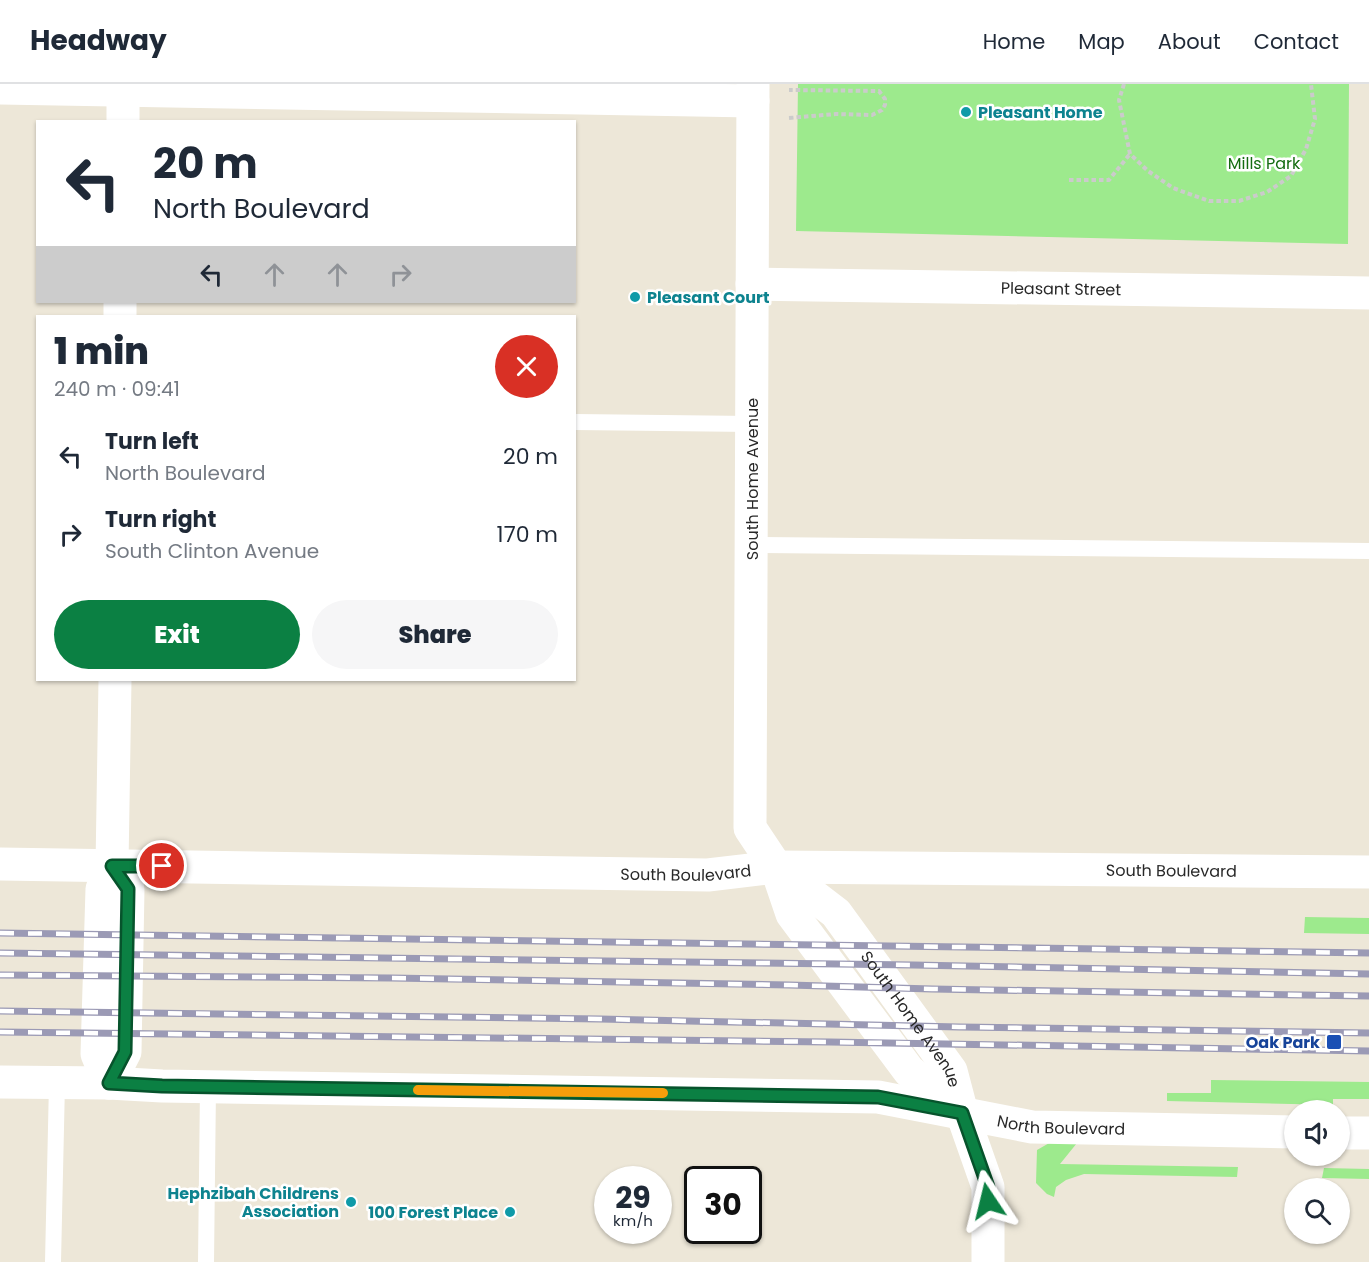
<!DOCTYPE html>
<html lang="en">
<head>
<meta charset="utf-8">
<style>
  :root { --surface:#fff; --page:#f6f6f7; --text:#1f2937; --muted:#747a83; --line:#e0e1e3; --accent:#0b8043 }
  body { margin:0; font-family:Poppins,sans-serif; background:var(--page); color:var(--text); height:100vh; display:flex; flex-direction:column; font-size:22px; white-space:nowrap }
  * { box-sizing:border-box; margin:0 }
  p { font-size:20px; color:var(--muted) }
  .icon { flex:none; width:33px; height:33px; fill:none; stroke:currentColor; stroke-width:2; stroke-linecap:round; stroke-linejoin:round }
  .map { position:relative; flex:1; overflow:hidden }
  .side { position:absolute; left:36px; top:231px; width:540px; height:366px; display:flex; flex-direction:column; background:var(--surface); border-radius:0px; box-shadow:0 2px 4px #0004 }
  .side>* { flex:none }
  .guide { position:absolute; left:36px; top:36px; width:540px; height:183px; border-radius:0px; box-shadow:0 2px 4px #0004; background:#fff; color:var(--text); overflow:hidden }
  .buttons { position:absolute; left:1284px; top:1016px; display:grid; gap:12px }
  .buttons a { display:grid; place-items:center; width:66px; height:66px; border-radius:50%; background:var(--surface); box-shadow:0 2px 4px #0004; font-size:30px }
  .speed { position:absolute; left:594px; top:1082px; display:flex; gap:12px; font-size:30px; font-weight:700; text-align:center }
  .speed>* { display:grid; place-content:center; width:78px; height:78px; border-radius:50%; background:var(--surface); box-shadow:0 2px 4px #0004; line-height:1 }
  .speed small { font-size:15px; font-weight:400 }
  .speed .limit { border:3px solid #111; border-radius:9px; background:#fff; color:#111 }
  .pin { position:absolute; display:grid; place-items:center; width:51px; height:51px; color:#fff; margin:-26px; border:3px solid #fff; border-radius:50%; box-shadow:0 2px 6px #0007 }
  .me { position:absolute; width:66px; margin:-33px; rotate:350deg; stroke-linejoin:round; filter:drop-shadow(0 0 4px #0008) }
  .turn { display:flex; align-items:center; gap:21px; height:126px; padding:0 18px; font-size:27px }
  .turn .icon { width:78px; height:78px; stroke-width:2.5 }
  .turn b { display:block; font-size:42px; line-height:51px }
  .lanes { display:flex; align-items:center; height:57px; padding:0 18px; background:#0003; justify-content:center; gap:30px; direction:ltr }
  .lanes .off { opacity:.35 }
  .round { display:grid; place-items:center; flex:none; width:63px; height:63px; border-radius:32px; background:var(--page) }
  .headline { display:flex; align-items:center; justify-content:space-between; height:102px; padding:0 18px }
  h1 { font-size:36px; font-weight:800; line-height:45px }
  .button { display:flex; gap:12px; margin-top:auto; padding:12px 18px }
  .button a { flex:1; height:69px; border-radius:36px; background:var(--accent); color:#fff; font-size:24px; font-weight:800; line-height:69px; text-align:center }
  .button a+a { background:var(--page); color:var(--text) }
  ul { padding:0; list-style:none }
  li { display:flex; align-items:center; gap:18px; height:78px; padding:0 18px }
  li div { flex:1 }
  li b { display:block; font-size:22px }
  li em { font-style:normal }
  header { display:flex; align-items:center; gap:36px; box-sizing:border-box; height:84px; padding:0 30px; background:var(--surface); border-bottom:2px solid var(--line) }
  header strong { font-size:28px }
  nav { display:flex; gap:33px; margin-inline-start:auto; font-size:21px }
  .map>svg:first-child { display:block }
  .green { fill:#9dea8d }
  .lines { fill:none; stroke-linecap:round; stroke-linejoin:round }
  .path { stroke:#cbcbcb; stroke-width:4; stroke-dasharray:4.5 3; stroke-linecap:butt }
  .lane { stroke:#fff; stroke-width:16 }
  .street { stroke:#fff; stroke-width:33 }
  .secondary { stroke:#fff; stroke-width:33 }
  .rail-casing { stroke:#9b9ab5; stroke-width:7 }
  .rail { stroke:#fff; stroke-width:4.5; stroke-dasharray:14; stroke-linecap:butt }
  .route-casing { stroke:#07532c; stroke-width:15 }
  .route { stroke:#0b8043; stroke-width:10 }
  .slow { stroke:#f59e0b; stroke-width:10 }
  .culture-dot { fill:#0f9aa8; stroke:#fff; stroke-width:2 }
  .transit-dot { fill:#1a4fb4; stroke:#fff; stroke-width:2 }
  .labels { text-anchor:middle; stroke-width:5; stroke-linejoin:round; paint-order:stroke }
  .culture-label { font-size:16px; font-weight:bold; fill:#0d838f; stroke:#fff; text-anchor:start }
  .park-label { font-size:16px; fill:#156c11; stroke:#fff }
  .street-label { font-size:16px; fill:#282828; stroke:#fff }
  .transit-label { font-size:16px; font-weight:bold; fill:#164399; stroke:#fff; text-anchor:end }
</style>
</head>
<body>
<header>
<strong>Headway</strong>
<nav><a>Home</a><a>Map</a><a>About</a><a>Contact</a></nav>
</header>
<div class="map">
<svg width="1369" height="1178" viewBox="0 0 1369 1178">
  <rect width="100%" height="100%" fill="#ede7d8"/>
  <path class="green" d="M798 0H1349L1348 160 796 147Z
    M1305 833 1369 834V850L1304 849Z
    M1211 996 1369 998V1015H1333V1021L1167 1017V1009H1211Z
    M1051 1058 1077 1059 1060 1080 1238 1083 1237 1093 1084 1090 1066 1096 1056 1103 1054 1113 1047 1110 1036 1099 1037 1066Z
    M1324 1084 1369 1085V1095L1322 1094Z"/>
  <g class="lines">
    <path class="path" d="M1124 0 1119 16 1130 70 1148 87 1173 104 1209 117H1239L1267 108 1291 92 1306 65 1315 35 1311 0
      M789 34 836 30 872 31 882 26 885 21V15L879 7 789 6
      M1069 96H1109L1130 70"/>
    <path class="lane" d="M574 338 752 340
      M751 461 1369 467
      M53 1178 57 999
      M206 1178 208 1003"/>
    <g class="street">
      <path d="M753 0 750 744 776 783 792 830 909 987 962 1029"/>
      <path d="M0 4 753 17"/>
      <path d="M123 38V0"/>
      <path id="s1" d="M752 200 1369 209"/>
      <path d="M120 232V218"/>
      <path id="s2" d="M776 783 836 829 951 987 962 1029 988 1103V1178"/>
      <path d="M109 999 97 970 102 805 112 782 115 596"/>
      <path d="M109 999 125 968 128 805 112 782"/>
    </g>
    <g class="secondary">
      <path id="s3" d="M0 780 708 791 776 783 1369 788"/>
      <path id="s4" d="M0 998 109 999 162 1002 878 1013 1032 1043 1294 1048"/>
      <path d="M1340 1049H1369"/>
    </g>
    <defs>
      <path id="rail" d="M0 849 1369 869
        M0 869 913 881 1369 890
        M0 891 391 894 789 901 932 905 1369 912
        M0 927 600 935 959 943 1369 949
        M0 948 830 958 1369 967"/>
    </defs>
    <use href="#rail" class="rail-casing"/>
    <use href="#rail" class="rail"/>
  </g>
  <g class="lines">
    <defs>
      <path id="route" d="M162 782H112L128 805 125 968 109 999 162 1002 878 1013 962 1029 988 1103V1117"/>
    </defs>
    <use href="#route" class="route-casing"/>
    <use href="#route" class="route"/>
    <path class="slow" d="M418 1006 663 1009"/>
  </g>
  <g class="culture-dot">
    <circle cx="966" cy="28" r="6"/>
    <circle cx="635" cy="213" r="6"/>
    <circle cx="351" cy="1118" r="6"/>
    <circle cx="510" cy="1128" r="6"/>
  </g>
  <rect class="transit-dot" x="1326" y="950" width="16" height="16" rx="3"/>
  <g class="labels">
    <g class="culture-label">
      <text x="978" y="34">Pleasant Home</text>
      <text x="647" y="219">Pleasant Court</text>
      <text x="339" y="1115" text-anchor="end">Hephzibah Childrens<tspan x="339" dy="18">Association</tspan></text>
      <text x="498" y="1134" text-anchor="end">100 Forest Place</text>
    </g>
    <g class="park-label">
      <text x="1264" y="85">Mills Park</text>
    </g>
    <g class="street-label">
      <text dy="6" stroke="none"><textPath href="#s1" startOffset="309">Pleasant Street</textPath></text>
      <text transform="translate(752 395) rotate(-90)" y="6">South Home Avenue</text>
      <text dy="6" stroke="none"><textPath href="#s3" startOffset="686">South Boulevard</textPath></text>
      <text dy="6" stroke="none"><textPath href="#s3" startOffset="1172">South Boulevard</textPath></text>
      <text dy="6" stroke="none"><textPath href="#s2" startOffset="206">South Home Avenue</textPath></text>
      <text dy="6" stroke="none"><textPath href="#s4" startOffset="1064">North Boulevard</textPath></text>
    </g>
    <g class="transit-label">
      <text x="1320" y="964">Oak Park</text>
    </g>
  </g>
</svg>
<div class="buttons">
<a><svg class="icon" aria-label="sound" viewBox="0 0 24 24"><path d="M4 9h4l5-4v14l-5-4H4zM17 9q2 3 0 6"/></svg></a>
<a><svg class="icon" aria-label="search" viewBox="0 0 24 24"><circle cx="10" cy="10" r="6"/><path d="M15 15l6 6"/></svg></a>
</div>
<div class="speed"><div>29<small>km/h</small></div><div class="limit">30</div></div>
<div class="pin" style="left:162px;top:782px;background:#d93025"><svg class="icon" aria-label="arrive" viewBox="0 0 24 24"><path d="M6 21V4h12l-3 4 3 4H6"/></svg></div>
<svg class="me" style="left:988px;top:1117px" viewBox="-20 -20 40 40"><path d="M0-17L14 15 0 8-14 15z" fill="#0b8043" stroke="#fff" stroke-width="4"/></svg>
<div class="guide">
<div class="turn"><svg class="icon" aria-label="left" viewBox="0 0 24 24"><path d="M17 20v-9H6M10 6l-5 5 5 5"/></svg><div><b>20 m</b>North Boulevard</div></div>
<div class="lanes"><svg class="icon" aria-label="left" viewBox="0 0 24 24"><path d="M17 20v-9H6M10 6l-5 5 5 5"/></svg><svg class="icon off" aria-label="ahead" viewBox="0 0 24 24"><path d="M12 20V5M6 11l6-6 6 6"/></svg><svg class="icon off" aria-label="ahead" viewBox="0 0 24 24"><path d="M12 20V5M6 11l6-6 6 6"/></svg><svg class="icon off" aria-label="right" viewBox="0 0 24 24"><path d="M7 20v-9h11M14 6l5 5-5 5"/></svg></div>
</div>
<section class="side">
<div class="headline"><div><h1>1 min</h1><p>240 m · 09:41</p></div><a class="round" style="background:#d93025;color:#fff"><svg class="icon" aria-label="close" viewBox="0 0 24 24"><path d="M6 6l12 12M18 6L6 18"/></svg></a></div>
<ul>
<li><svg class="icon" aria-label="left" viewBox="0 0 24 24"><path d="M17 20v-9H6M10 6l-5 5 5 5"/></svg><div><b>Turn left</b><p>North Boulevard</p></div><em>20 m</em></li>
<li><svg class="icon" aria-label="right" viewBox="0 0 24 24"><path d="M7 20v-9h11M14 6l5 5-5 5"/></svg><div><b>Turn right</b><p>South Clinton Avenue</p></div><em>170 m</em></li>
</ul>
<div class="button"><a>Exit</a><a>Share</a></div>
</section>
</div>
</body>
</html>
